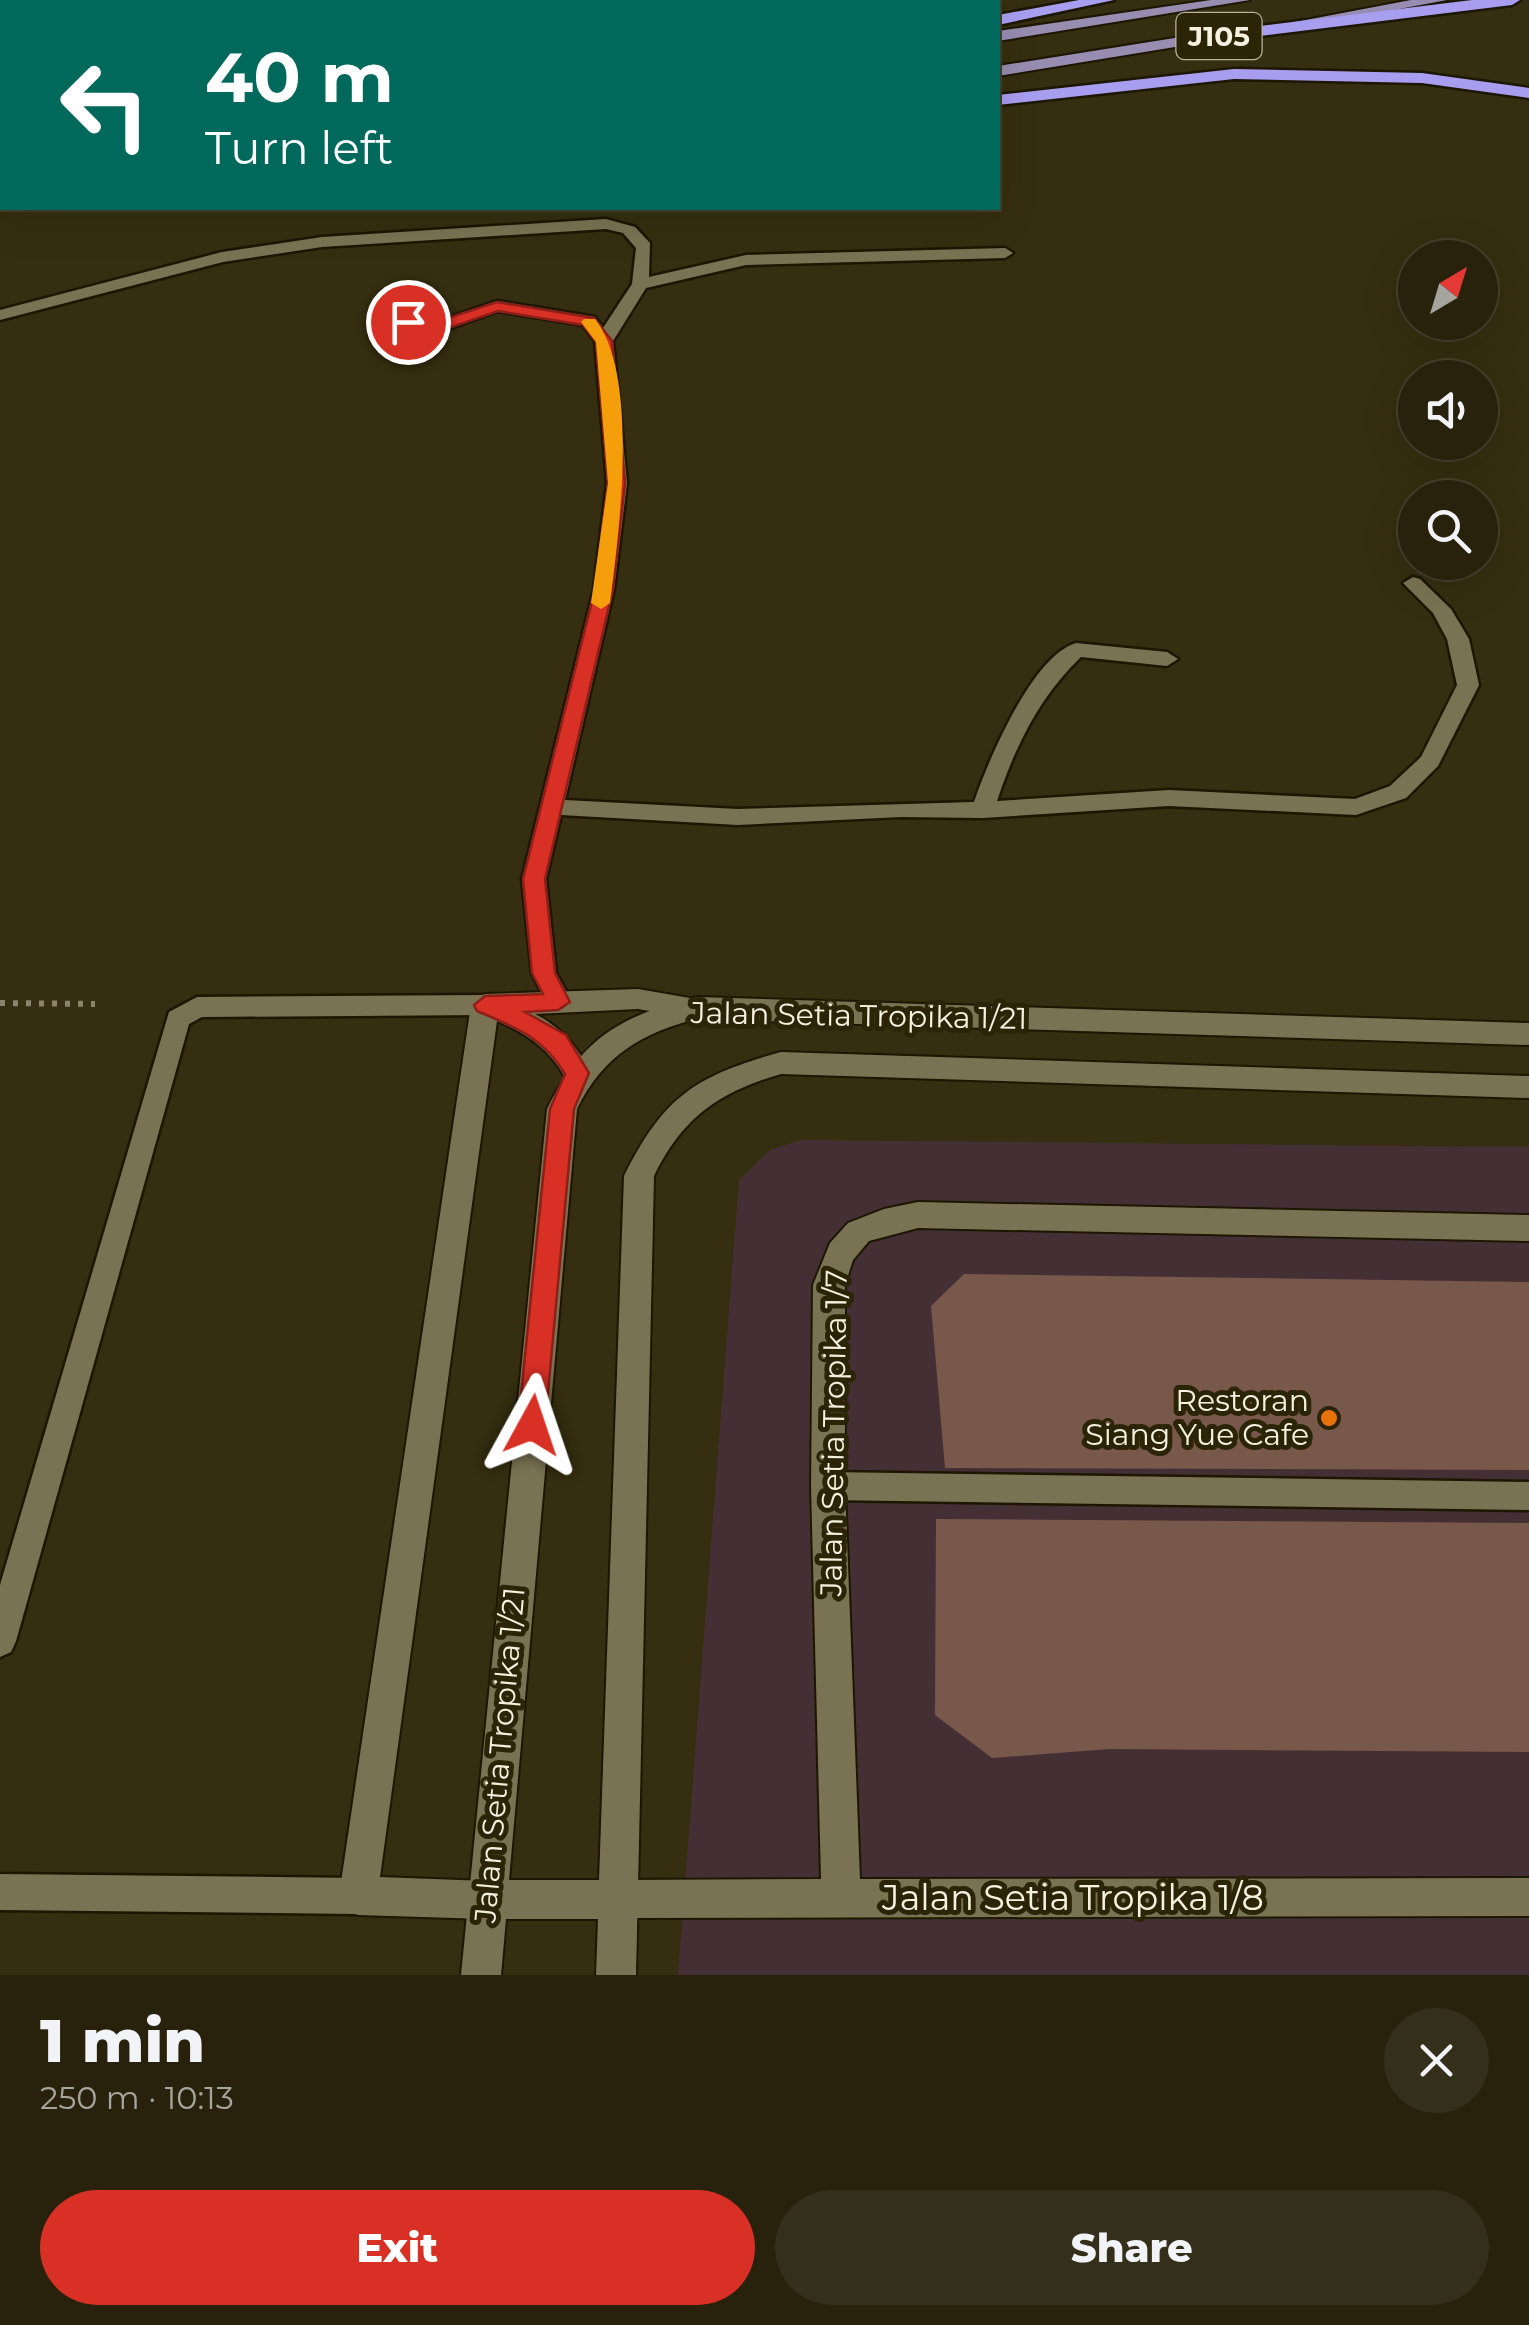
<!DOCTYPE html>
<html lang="en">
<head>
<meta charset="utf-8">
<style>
  :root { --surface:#28220c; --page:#342f1a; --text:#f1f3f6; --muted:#a5a49d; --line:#443f2d; --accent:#d93025 }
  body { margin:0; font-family:Montserrat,sans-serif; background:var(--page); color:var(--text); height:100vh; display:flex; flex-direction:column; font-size:38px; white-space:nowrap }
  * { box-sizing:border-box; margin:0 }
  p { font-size:32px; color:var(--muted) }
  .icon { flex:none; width:55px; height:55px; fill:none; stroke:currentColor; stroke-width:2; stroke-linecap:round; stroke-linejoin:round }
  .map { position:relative; height:1975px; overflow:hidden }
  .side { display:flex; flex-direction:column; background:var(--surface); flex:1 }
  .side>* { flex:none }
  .guide { position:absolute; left:0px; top:0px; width:1000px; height:210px; box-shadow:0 10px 40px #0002,0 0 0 2px var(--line); background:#00695c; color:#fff; overflow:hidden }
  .needle { width:65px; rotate:38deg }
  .fabs { position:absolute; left:1398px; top:240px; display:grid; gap:20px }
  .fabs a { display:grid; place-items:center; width:100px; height:100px; border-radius:50%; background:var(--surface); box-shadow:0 10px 40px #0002,0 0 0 2px var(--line); font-size:50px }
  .pin { position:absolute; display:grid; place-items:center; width:85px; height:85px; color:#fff; margin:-42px; border:5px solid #fff; border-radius:50%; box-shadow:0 2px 10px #0007 }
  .me { position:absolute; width:110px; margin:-55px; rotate:5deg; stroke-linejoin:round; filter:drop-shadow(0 0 8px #0008) }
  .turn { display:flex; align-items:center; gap:35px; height:210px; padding:0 40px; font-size:45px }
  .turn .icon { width:130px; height:130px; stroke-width:2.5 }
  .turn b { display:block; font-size:70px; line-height:85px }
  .round { display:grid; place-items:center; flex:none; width:105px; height:105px; border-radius:52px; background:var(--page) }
  .headline { display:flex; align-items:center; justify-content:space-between; height:170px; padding:0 40px }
  h1 { font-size:60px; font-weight:800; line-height:75px }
  .cta { display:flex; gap:20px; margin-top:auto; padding:20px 40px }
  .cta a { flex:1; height:115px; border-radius:60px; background:var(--accent); color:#fff; font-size:40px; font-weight:800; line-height:115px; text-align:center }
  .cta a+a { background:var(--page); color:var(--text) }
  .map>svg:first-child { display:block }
  .commercial { fill:#443034 }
  .building { fill:#78584b }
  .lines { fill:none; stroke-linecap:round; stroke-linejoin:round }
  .service-casing { stroke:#1d1600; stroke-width:5 }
  .minor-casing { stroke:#1d1600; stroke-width:4 }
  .tertiary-casing { stroke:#1d1600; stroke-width:4 }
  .primary-casing { stroke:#1d1600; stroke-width:4 }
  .motorway-casing { stroke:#1d1600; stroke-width:5 }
  .path { stroke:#8a846c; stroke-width:6; stroke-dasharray:5 8; stroke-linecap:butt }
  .service { fill:#7a7353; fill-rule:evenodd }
  .minor { fill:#7a7353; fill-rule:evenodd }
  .tertiary { fill:#7a7353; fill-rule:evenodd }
  .primary { fill:#968db1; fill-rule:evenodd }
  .motorway { fill:#a89ef0; fill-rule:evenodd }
  .route { fill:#d93025; stroke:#8d1f18; stroke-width:2.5 }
  .slow { fill:#f59e0b }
  .food-dot { fill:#e8710a; stroke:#2b2406; stroke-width:4 }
  .labels { text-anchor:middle; stroke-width:10; stroke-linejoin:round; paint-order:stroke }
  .shield { fill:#2b2406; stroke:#b8b49f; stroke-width:2.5 }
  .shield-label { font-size:28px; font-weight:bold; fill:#f5f1e0 }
  .street-label { font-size:30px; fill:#f5f1e0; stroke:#2b2406 }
  .poi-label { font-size:30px; fill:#f5f1e0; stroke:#2b2406; text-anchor:end }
  .near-street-label { font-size:35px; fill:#f5f1e0; stroke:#2b2406 }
</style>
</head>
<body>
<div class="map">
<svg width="1529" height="1975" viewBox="0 0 1529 1975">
  <rect width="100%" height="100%" fill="#352e10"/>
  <path class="commercial" d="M802 1140 1529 1147V1975H678L739 1180 770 1150Z"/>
  <path class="building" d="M964 1274 1529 1282V1470L945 1468 931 1306Z
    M936 1519 1529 1523V1752L1110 1749 992 1758 935 1715Z"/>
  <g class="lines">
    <defs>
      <path id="service" d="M95 0H109L110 2H96Z
        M606 219 635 227 650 243 649 277 746 255 1005 248 1013 253 1005 258 746 265 646 288 613 341 627 483 614 589 565 800 738 809 974 802C988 761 1032 656 1076 643L1167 652 1178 659 1167 666 1081 657C1039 697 1015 747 997 801L1169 790 1355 799 1390 786 1421 757 1457 685 1447 639 1433 613 1403 583 1413 577 1420 579 1451 609 1469 639 1479 685 1438 766 1406 798 1356 815 1169 806 983 818 900 817 738 825 561 815 546 879 556 973 572 1002 568 1009H550L532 973 522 879 594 589 607 483 595 341 583 325 498 311 434 334 373 316 382 311 433 323 497 301 595 317 603 328 632 284 636 248 623 233 606 229 322 247 223 262 0 320V310L222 252 322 237Z
        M485 995 494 998 498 1005 494 1012 485 1015 202 1017 189 1024 16 1641 11 1652 0 1657V1585L169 1012 197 997Z
        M828 1472 1529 1482V1510L828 1500 817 1496 813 1486 817 1476Z
        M0 1874 358 1878 371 1883 376 1896 371 1909 358 1914 0 1910Z"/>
      <path id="minor" d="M638 989 707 1001 711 1008 707 1015 697 1019 638 1009 535 1014C562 1028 577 1046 591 1073L587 1081H567C551 1050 528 1034 497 1021L380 1877 486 1881 500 1886 505 1900 500 1914 486 1919 358 1915 344 1910 339 1896 471 1005 475 998 485 994Z
        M918 1202 1529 1215V1241L918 1228 869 1241 853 1260 845 1285V1486L860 1879 1529 1878V1916L618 1918 604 1913 599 1899 604 1885 618 1880 821 1879 811 1486 813 1285 830 1243 848 1223 884 1209Z"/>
      <path id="tertiary" d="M697 997 1529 1023V1045L697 1019C642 1032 602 1057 577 1109L509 1880H599L624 1176C664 1096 695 1076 781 1052L1529 1076V1098L781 1074C719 1092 682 1118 654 1176L636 1975H596L598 1919H506L501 1975H461L547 1109C583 1037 620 1016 697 997Z"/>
      <path id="primary" d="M1211 0H1250L998 41V31Z
        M1411 0H1447L1303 27 1295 22Z
        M1231 29 1236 31V37L998 76V66Z
        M0 102H2V112H0Z
        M0 143H2V153H0Z"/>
      <path id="motorway" d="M1079 0H1114L998 25V15Z
        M1472 0H1520L1512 5 1203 43 1194 38 1203 33Z
        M1234 69 1422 73 1529 88V98L1422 83 1234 79 998 105V95Z"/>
    </defs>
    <use href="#service" class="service-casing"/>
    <use href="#minor" class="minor-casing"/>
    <use href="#tertiary" class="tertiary-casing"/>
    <use href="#primary" class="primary-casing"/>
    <use href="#motorway" class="motorway-casing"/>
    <path class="path" d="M0 1003 95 1004"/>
    <use href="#service" class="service"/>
    <use href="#minor" class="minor"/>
    <use href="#tertiary" class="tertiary"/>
    <use href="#primary" class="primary"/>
    <use href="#motorway" class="motorway"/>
  </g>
  <path class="route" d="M497 302 594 318 612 341 625 483 613 589 545 879 555 973 570 1002 558 1010 525 1012 566 1035 589 1073 574 1109 545 1425 541 1434 532 1438 522 1434 518 1425 550 1109 565 1074C543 1037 515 1027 477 1011L474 1005 485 996 543 994 532 973 523 879 595 589 608 483 596 342 583 325 498 311 434 333 400 322 408 318 433 323Z"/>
  <path class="slow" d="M584 319H595C640 376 619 532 610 603L601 609 591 603 608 483 596 342 581 322Z"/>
  <circle class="food-dot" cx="1329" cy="1418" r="10"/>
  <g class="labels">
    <rect class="shield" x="1176.5" y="13" width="85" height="46" rx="8"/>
    <g class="shield-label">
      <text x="1219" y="46">J105</text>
    </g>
    <g class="street-label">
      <text transform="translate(859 1016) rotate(1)" y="10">Jalan Setia Tropika 1/21</text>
      <text transform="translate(834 1433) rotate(-89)" y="10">Jalan Setia Tropika 1/7</text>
      <text transform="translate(500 1755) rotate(-85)" y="10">Jalan Setia Tropika 1/21</text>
    </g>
    <g class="poi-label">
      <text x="1309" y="1411">Restoran<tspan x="1309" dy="34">Siang Yue Cafe</tspan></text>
    </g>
    <g class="near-street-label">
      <text x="1073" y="1910">Jalan Setia Tropika 1/8</text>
    </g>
  </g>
</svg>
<div class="fabs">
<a><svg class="needle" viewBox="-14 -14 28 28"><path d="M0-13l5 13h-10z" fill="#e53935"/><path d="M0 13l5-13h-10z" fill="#a5a49d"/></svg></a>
<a><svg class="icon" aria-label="sound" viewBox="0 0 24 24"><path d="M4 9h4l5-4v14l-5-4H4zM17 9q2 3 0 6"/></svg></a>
<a><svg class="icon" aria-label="search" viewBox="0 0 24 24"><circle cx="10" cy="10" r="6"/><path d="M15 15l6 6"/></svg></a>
</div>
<div class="pin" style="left:408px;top:322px;background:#d93025"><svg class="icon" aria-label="arrive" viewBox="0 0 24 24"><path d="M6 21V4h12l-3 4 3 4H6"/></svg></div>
<svg class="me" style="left:532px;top:1425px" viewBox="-20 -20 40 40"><path d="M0-17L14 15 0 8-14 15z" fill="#d93025" stroke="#fff" stroke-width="4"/></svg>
<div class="guide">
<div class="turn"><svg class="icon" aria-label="left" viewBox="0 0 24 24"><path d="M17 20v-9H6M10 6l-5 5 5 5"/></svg><div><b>40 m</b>Turn left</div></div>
</div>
</div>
<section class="side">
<div class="headline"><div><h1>1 min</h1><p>250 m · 10:13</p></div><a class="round"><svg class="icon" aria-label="close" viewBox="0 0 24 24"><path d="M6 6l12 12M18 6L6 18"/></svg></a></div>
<div class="cta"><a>Exit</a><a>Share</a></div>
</section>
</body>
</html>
